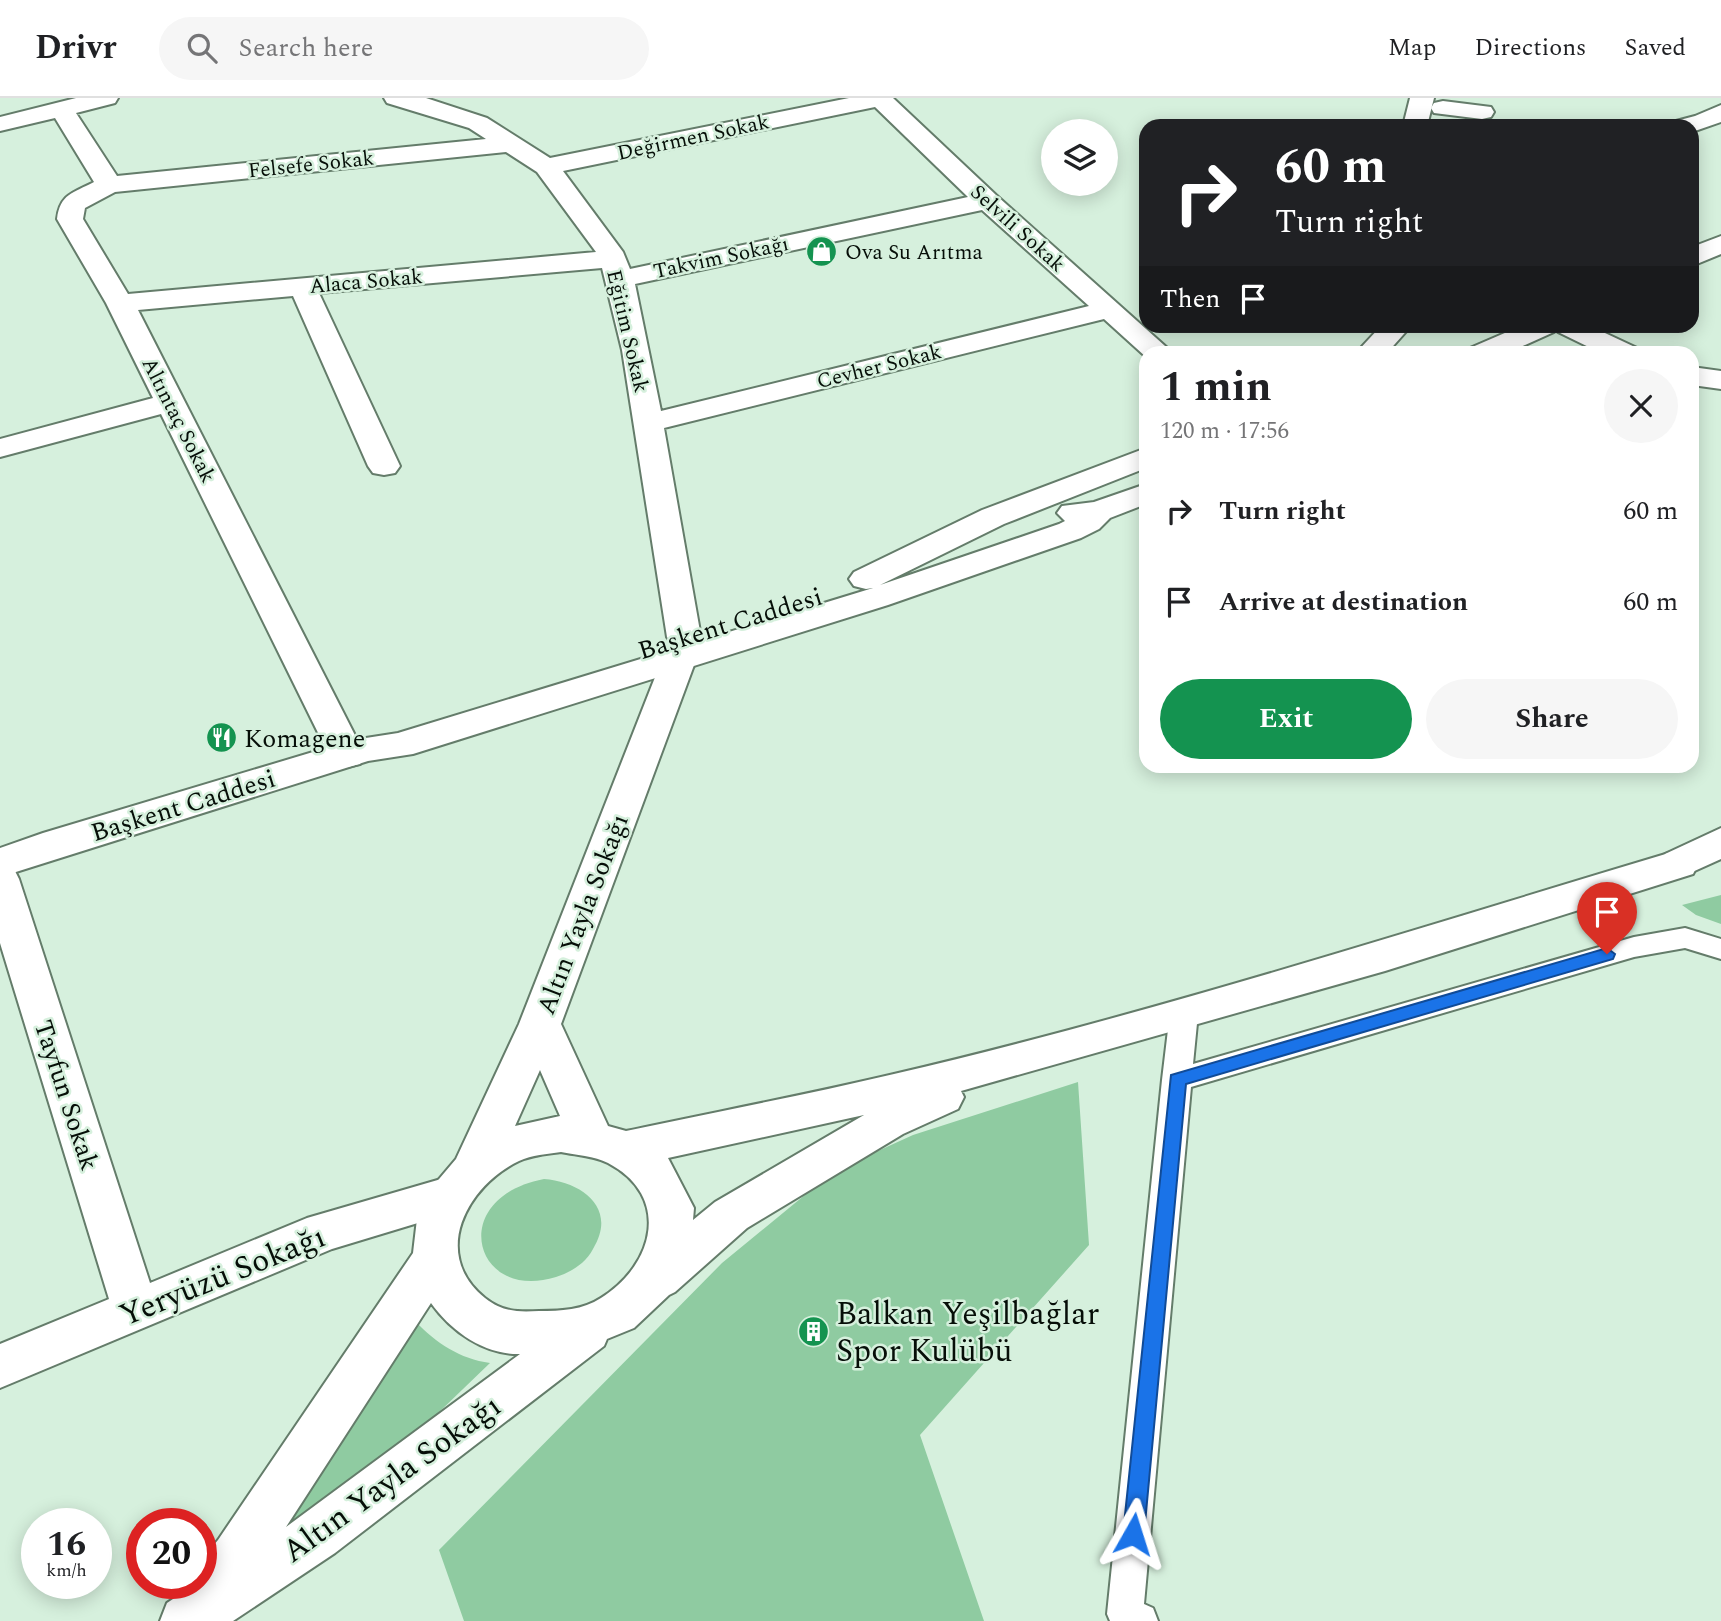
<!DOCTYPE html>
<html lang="en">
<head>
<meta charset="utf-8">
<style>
  :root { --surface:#fff; --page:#f6f6f6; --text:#202124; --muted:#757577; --line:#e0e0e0; --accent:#149350 }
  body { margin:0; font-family:Spectral,serif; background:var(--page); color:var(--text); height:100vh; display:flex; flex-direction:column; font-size:26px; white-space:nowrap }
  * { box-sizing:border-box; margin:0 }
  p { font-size:23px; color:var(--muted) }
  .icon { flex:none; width:38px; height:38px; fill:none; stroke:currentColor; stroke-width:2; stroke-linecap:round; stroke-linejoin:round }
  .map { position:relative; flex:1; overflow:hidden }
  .details { position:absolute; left:1139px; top:248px; width:560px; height:427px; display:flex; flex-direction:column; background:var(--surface); border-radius:21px; box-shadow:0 4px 18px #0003 }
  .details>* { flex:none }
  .banner { position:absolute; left:1139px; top:21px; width:560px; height:214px; border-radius:21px; box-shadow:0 4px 18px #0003; background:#202124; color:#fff; overflow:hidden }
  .buttons { position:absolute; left:1041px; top:21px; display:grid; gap:14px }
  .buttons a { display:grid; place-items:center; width:77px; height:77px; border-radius:50%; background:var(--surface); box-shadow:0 4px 18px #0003; font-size:35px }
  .speed { position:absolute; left:21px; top:1410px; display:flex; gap:14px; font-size:35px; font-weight:700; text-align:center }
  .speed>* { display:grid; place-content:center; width:91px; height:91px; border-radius:50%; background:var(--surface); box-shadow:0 4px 18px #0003; line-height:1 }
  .speed small { font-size:18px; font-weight:400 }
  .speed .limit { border:10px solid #d22; background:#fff; color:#111 }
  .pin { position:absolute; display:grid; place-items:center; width:60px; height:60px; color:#fff; margin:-72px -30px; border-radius:50% 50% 50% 0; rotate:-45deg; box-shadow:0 0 7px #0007 }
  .pin .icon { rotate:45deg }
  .me { position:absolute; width:77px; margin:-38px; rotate:6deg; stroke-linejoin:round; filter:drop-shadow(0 0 5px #0008) }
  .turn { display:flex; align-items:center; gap:24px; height:147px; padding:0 21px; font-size:32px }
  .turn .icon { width:91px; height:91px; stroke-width:2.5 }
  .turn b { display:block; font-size:49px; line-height:60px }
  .then { display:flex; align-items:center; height:66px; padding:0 21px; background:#0003; gap:14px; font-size:26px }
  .round { display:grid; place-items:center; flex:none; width:74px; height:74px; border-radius:37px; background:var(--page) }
  .summary { display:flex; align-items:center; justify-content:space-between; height:119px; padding:0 21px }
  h1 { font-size:42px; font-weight:700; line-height:52px }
  .action { display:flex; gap:14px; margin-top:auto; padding:14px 21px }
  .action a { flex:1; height:80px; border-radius:42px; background:var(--accent); color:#fff; font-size:28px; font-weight:700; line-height:80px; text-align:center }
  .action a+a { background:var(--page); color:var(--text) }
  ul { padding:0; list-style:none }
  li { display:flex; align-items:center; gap:21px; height:91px; padding:0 21px }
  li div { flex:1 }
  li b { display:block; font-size:26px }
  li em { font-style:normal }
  header { display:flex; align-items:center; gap:42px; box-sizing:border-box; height:98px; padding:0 35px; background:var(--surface); border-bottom:2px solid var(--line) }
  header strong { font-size:33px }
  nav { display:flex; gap:38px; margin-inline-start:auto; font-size:24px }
  .search { width:490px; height:63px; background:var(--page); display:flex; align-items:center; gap:18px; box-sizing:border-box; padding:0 24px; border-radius:38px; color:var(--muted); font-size:26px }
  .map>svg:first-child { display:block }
  .green { fill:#8fcba1 }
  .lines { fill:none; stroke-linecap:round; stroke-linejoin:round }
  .service-casing { stroke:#647c6a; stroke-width:4 }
  .minor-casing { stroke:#647c6a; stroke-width:4 }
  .tertiary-casing { stroke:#647c6a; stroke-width:4 }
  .secondary-casing { stroke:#647c6a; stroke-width:4 }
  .service { fill:#fff; fill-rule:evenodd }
  .minor { fill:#fff; fill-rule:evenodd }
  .tertiary { fill:#fff; fill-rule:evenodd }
  .secondary { fill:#fff; fill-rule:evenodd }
  .route { fill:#1a73e8; stroke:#114b97; stroke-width:2 }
  .labels { text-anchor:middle; stroke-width:5; stroke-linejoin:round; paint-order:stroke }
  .far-street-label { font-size:21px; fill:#060e08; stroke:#d6f0dd }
  .far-poi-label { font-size:21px; fill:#060e08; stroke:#d6f0dd; text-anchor:start }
  .street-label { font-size:26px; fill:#060e08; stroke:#d6f0dd }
  .poi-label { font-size:26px; fill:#060e08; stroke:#d6f0dd; text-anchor:start }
  .near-street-label { font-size:32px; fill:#060e08; stroke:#d6f0dd }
  .near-poi-label { font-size:32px; fill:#060e08; stroke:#d6f0dd; text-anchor:start }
</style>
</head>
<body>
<header>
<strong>Drivr</strong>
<div class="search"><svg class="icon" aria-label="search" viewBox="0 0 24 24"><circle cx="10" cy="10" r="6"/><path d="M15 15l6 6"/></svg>Search here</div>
<nav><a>Map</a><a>Directions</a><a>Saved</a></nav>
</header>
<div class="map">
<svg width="1721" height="1523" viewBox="0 0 1721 1523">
  <rect width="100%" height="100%" fill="#d6f0dd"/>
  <path class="green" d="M1721 797V826L1696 817 1682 807Z
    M1078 984 1089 1147 920 1337 984 1523H464L439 1452 722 1165 834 1073 913 1037Z
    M544 1081C582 1084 618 1110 593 1151 585 1166 571 1174 556 1179 474 1205 445 1100 544 1081Z
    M415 1223C436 1245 460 1261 490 1265L436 1317 382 1360 247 1456Z"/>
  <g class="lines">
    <defs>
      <path id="service" d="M1685 830 1721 841V861L1685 850 1634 859 1191 989 1144 1506 1153 1510 1158 1523H1110L1107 1516 1162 982 1170 915 1174 907 1184 904 1194 907 1198 915 1193 966 1634 839Z"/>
      <path id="minor" d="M76 0H118L115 5 76 15 117 78 486 41 469 30 387 5 384 0H426L487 20 550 60 849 0H893L996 97 1174 256H1146V259L1104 221 664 330 701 539 696 547 684 550 672 547 667 539 622 252 602 170 319 195 400 368 395 375 384 377 373 375 368 368 293 198 138 212 365 657 360 666 347 669 334 666 329 657 161 316 0 359V341L153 300 106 205 57 121C60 96 73 95 94 84L55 20 0 33V19ZM875 9 968 99 630 171 623 154 563 73ZM506 54 537 74 596 154 128 196 83 121 85 110 115 94ZM982 112 1089 208 661 313 635 186Z
        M1443 3 1491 9 1494 14 1491 19 1482 21 1434 15 1431 10 1434 5Z
        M1721 7V24L1692 34V28H1673L1676 23 1695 18Z
        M0 767 14 771 19 781 150 1185 307 1120 448 1079 464 1085 470 1098 464 1111 332 1151 0 1290V1246L109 1201 0 845Z"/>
      <path id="tertiary" d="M1410 0H1434L1427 28H1403Z
        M1554 228H1590L1637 250 1641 256H1603L1558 234Z
        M1692 269 1721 273V291L1692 287Z
        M680 548 692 551 697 559 561 926 608 1028 626 1033C715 1014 805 997 894 976 1159 914 1418 830 1679 752L1693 756 1698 766 1693 776 1385 873 961 993 964 999 958 1011 903 1036 747 1130 675 1194 669 1197 634 1230 607 1241 604 1248 335 1455 233 1523H160L167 1505 179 1497 184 1486H201V1462L218 1442 413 1155 417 1121 434 1087 456 1061 519 926 663 559 668 551ZM540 972 560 1018 515 1028ZM864 1017 715 1104 693 1122 694 1110 668 1060ZM561 1054C575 1057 595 1058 608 1065 671 1098 655 1166 601 1200 583 1212 561 1213 539 1213 517 1214 503 1214 485 1200 430 1156 467 1088 519 1063 532 1057 547 1056 561 1054ZM431 1205C451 1233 484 1257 520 1256L286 1429Z"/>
      <path id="secondary" d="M1721 138V156L1692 168V149Z
        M1381 228H1411L1386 256H1355Z
        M1521 228H1558L1554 234 1505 256H1466L1470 250Z
        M1146 350V370L1004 426 880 487 1059 426 1065 423 1057 415 1062 408 1094 404 1146 386V406L1110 420 1099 431 1081 440 888 507 413 656 368 663 0 779V750L43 735 353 642 398 635 873 490 866 491 854 488 849 481 854 474 982 412Z
        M1721 730V761L1679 780 1665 776 1660 766 1665 756Z"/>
    </defs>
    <use href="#service" class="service-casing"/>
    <use href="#minor" class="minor-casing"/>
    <use href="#tertiary" class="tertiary-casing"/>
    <use href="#secondary" class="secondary-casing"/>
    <use href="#service" class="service"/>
    <use href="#minor" class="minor"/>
    <use href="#tertiary" class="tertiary"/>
    <use href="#secondary" class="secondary"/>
  </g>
  <path class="route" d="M1607 850 1615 856 1613 861 1186 986 1144 1436 1141 1443 1133 1446 1126 1443 1123 1436 1171 977Z"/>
  <defs>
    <symbol id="shop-disc" viewBox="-11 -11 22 22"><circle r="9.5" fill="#149350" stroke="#d6f0dd"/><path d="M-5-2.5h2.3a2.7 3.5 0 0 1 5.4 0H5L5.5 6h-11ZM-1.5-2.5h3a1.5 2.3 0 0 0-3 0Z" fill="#fff"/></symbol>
    <symbol id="restaurant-disc" viewBox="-11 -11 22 22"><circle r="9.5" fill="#149350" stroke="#d6f0dd"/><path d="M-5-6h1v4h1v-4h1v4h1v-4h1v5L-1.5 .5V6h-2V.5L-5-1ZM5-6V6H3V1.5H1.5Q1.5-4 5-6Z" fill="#fff"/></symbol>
    <symbol id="building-disc" viewBox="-11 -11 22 22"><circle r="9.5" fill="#149350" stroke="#d6f0dd"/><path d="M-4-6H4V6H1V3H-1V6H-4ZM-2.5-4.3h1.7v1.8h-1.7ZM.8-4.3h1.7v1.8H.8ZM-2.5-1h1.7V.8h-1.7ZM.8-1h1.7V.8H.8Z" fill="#fff"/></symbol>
  </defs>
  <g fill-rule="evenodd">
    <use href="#shop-disc" x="804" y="136" width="35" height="35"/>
    <use href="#restaurant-disc" x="204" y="622" width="35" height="35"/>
    <use href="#building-disc" x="796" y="1216" width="35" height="35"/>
  </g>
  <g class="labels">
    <g class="far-street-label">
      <text transform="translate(693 39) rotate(-12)" y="7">Değirmen Sokak</text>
      <text transform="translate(311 66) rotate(-6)" y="7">Felsefe Sokak</text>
      <text transform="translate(1018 130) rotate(42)" y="7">Selvili Sokak</text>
      <text transform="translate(721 159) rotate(-12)" y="7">Takvim Sokağı</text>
      <text transform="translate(366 183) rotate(-5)" y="7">Alaca Sokak</text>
      <text transform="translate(628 233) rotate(77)" y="7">Eğitim Sokak</text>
      <text transform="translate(879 268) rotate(-14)" y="7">Cevher Sokak</text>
      <text transform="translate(179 322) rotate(63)" y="7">Altıntaç Sokak</text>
    </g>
    <g class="far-poi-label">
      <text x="845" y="161">Ova Su Arıtma</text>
    </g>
    <g class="street-label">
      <text transform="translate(730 525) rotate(-17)" y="9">Başkent Caddesi</text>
      <text transform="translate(183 707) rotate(-17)" y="9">Başkent Caddesi</text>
      <text transform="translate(582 816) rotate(-69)" y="9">Altın Yayla Sokağı</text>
      <text transform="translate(67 997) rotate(72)" y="9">Tayfun Sokak</text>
    </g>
    <g class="poi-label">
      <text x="244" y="649">Komagene</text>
    </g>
    <g class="near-street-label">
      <text transform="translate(222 1177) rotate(-22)" y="11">Yeryüzü Sokağı</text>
      <text transform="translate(391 1380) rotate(-36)" y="11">Altın Yayla Sokağı</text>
    </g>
    <g class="near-poi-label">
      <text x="836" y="1226">Balkan Yeşilbağlar<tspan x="836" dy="37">Spor Kulübü</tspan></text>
    </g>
  </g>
</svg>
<div class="buttons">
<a><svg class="icon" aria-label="layers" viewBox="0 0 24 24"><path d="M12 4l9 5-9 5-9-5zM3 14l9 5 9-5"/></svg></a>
</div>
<div class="speed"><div>16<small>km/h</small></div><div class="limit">20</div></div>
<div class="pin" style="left:1607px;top:856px;background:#d93025"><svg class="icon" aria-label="arrive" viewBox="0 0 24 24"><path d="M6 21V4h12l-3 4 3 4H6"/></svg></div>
<svg class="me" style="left:1133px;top:1436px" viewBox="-20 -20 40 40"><path d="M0-17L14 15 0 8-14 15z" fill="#1a73e8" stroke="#fff" stroke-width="4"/></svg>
<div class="banner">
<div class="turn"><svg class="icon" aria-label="right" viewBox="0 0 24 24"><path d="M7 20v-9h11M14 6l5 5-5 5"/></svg><div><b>60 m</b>Turn right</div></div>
<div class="then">Then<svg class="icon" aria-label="arrive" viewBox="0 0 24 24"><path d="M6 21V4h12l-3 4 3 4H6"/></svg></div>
</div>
<section class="details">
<div class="summary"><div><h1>1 min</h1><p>120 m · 17:56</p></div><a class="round"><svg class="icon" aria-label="close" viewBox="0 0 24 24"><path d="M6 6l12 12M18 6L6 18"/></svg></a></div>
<ul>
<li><svg class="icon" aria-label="right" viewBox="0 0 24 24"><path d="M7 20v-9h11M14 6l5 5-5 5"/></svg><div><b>Turn right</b></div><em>60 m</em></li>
<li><svg class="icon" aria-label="arrive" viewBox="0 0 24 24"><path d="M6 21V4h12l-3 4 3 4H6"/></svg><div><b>Arrive at destination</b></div><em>60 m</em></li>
</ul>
<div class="action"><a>Exit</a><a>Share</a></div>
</section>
</div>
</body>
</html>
